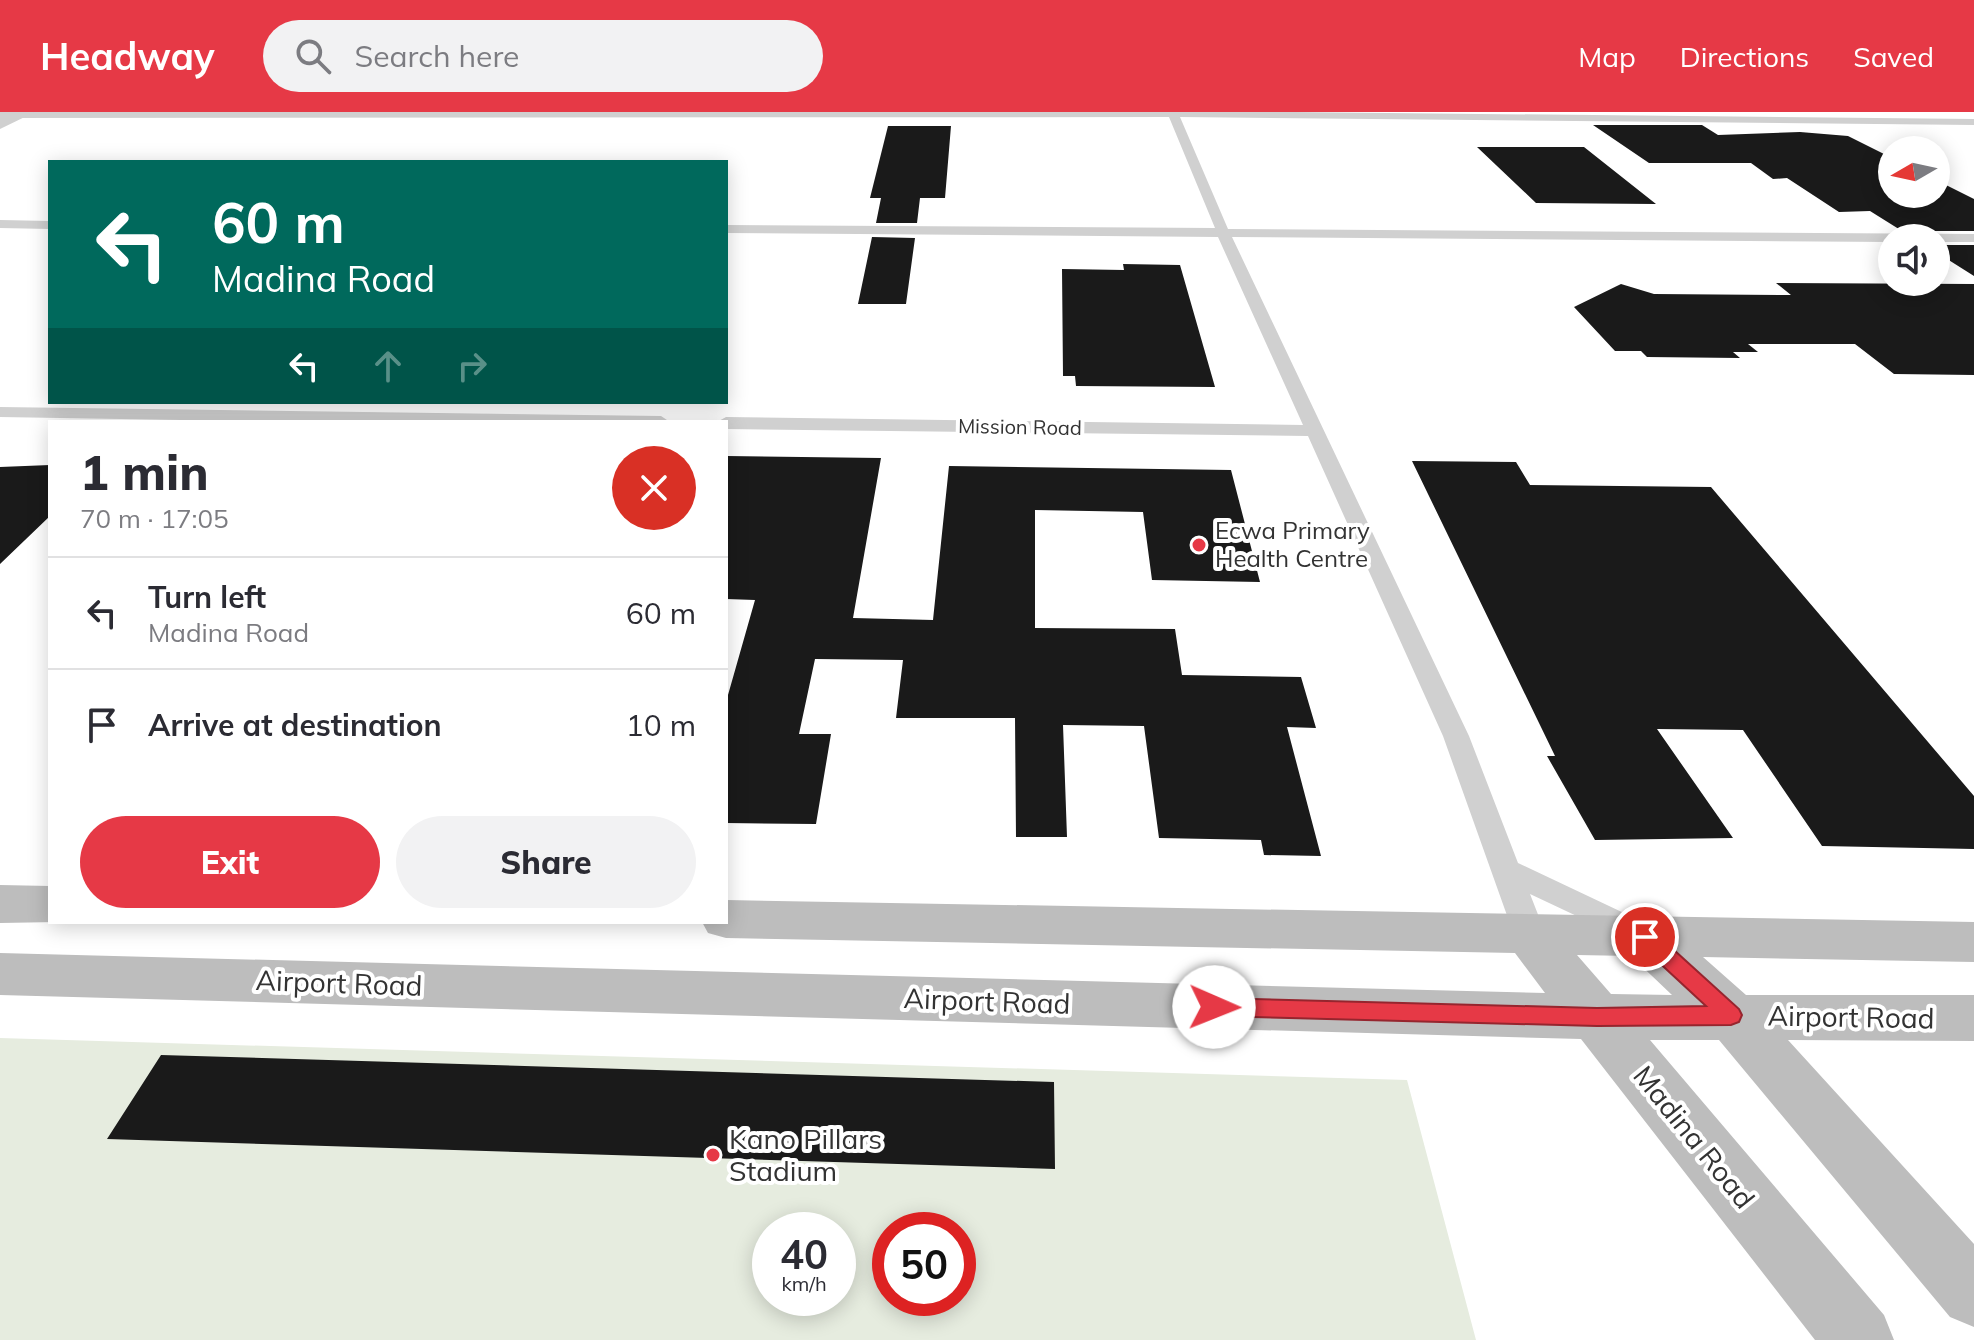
<!DOCTYPE html>
<html lang="en">
<head>
<meta charset="utf-8">
<style>
  :root { --surface:#fff; --page:#f2f2f3; --text:#2b2b33; --muted:#7c7c81; --line:#e1e1e2; --accent:#e63946 }
  body { margin:0; font-family:Mulish,sans-serif; background:var(--page); color:var(--text); height:100vh; display:flex; flex-direction:column; font-size:30px; white-space:nowrap }
  * { box-sizing:border-box; margin:0 }
  p { font-size:26px; color:var(--muted) }
  .icon { flex:none; width:44px; height:44px; fill:none; stroke:currentColor; stroke-width:2; stroke-linecap:round; stroke-linejoin:round }
  .map { position:relative; flex:1; overflow:hidden }
  .sheet { position:absolute; left:48px; top:308px; width:680px; height:504px; display:flex; flex-direction:column; background:var(--surface); border-radius:0px; box-shadow:0 4px 20px #0003 }
  .sheet>* { flex:none }
  .guide { position:absolute; left:48px; top:48px; width:680px; height:244px; border-radius:0px; box-shadow:0 4px 20px #0003; background:#00695c; color:#fff; overflow:hidden }
  .needle { width:52px; rotate:261deg }
  .controls { position:absolute; left:1878px; top:24px; display:grid; gap:16px }
  .controls a { display:grid; place-items:center; width:72px; height:72px; border-radius:50%; background:var(--surface); box-shadow:0 4px 20px #0003; font-size:40px }
  .speed { position:absolute; left:752px; top:1100px; display:flex; gap:16px; font-size:40px; font-weight:700; text-align:center }
  .speed>* { display:grid; place-content:center; width:104px; height:104px; border-radius:50%; background:var(--surface); box-shadow:0 4px 20px #0003; line-height:1 }
  .speed small { font-size:20px; font-weight:400 }
  .speed .limit { border:12px solid #d22; background:#fff; color:#111 }
  .pin { position:absolute; display:grid; place-items:center; width:68px; height:68px; color:#fff; margin:-34px; border:4px solid #fff; border-radius:50%; box-shadow:0 2px 8px #0007 }
  .me { position:absolute; width:88px; margin:-44px; rotate:91deg; stroke-linejoin:round; filter:drop-shadow(0 0 6px #0008) }
  .turn { display:flex; align-items:center; gap:28px; height:168px; padding:0 32px; font-size:36px }
  .turn .icon { width:104px; height:104px; stroke-width:2.5 }
  .turn b { display:block; font-size:56px; line-height:68px }
  .lanes { display:flex; align-items:center; height:76px; padding:0 32px; background:#0003; justify-content:center; gap:40px; direction:ltr }
  .lanes .off { opacity:.35 }
  .round { display:grid; place-items:center; flex:none; width:84px; height:84px; border-radius:42px; background:var(--page) }
  .head { display:flex; align-items:center; justify-content:space-between; height:136px; padding:0 32px }
  h1 { font-size:48px; font-weight:800; line-height:60px }
  .cta { display:flex; gap:16px; margin-top:auto; padding:16px 32px }
  .cta a { flex:1; height:92px; border-radius:48px; background:var(--accent); color:#fff; font-size:32px; font-weight:800; line-height:92px; text-align:center }
  .cta a+a { background:var(--page); color:var(--text) }
  ul { padding:0; list-style:none }
  li { display:flex; align-items:center; gap:24px; height:112px; padding:0 32px; border-top:2px solid var(--line) }
  li div { flex:1 }
  li b { display:block; font-size:30px }
  li em { font-style:normal }
  header { display:flex; align-items:center; gap:48px; box-sizing:border-box; height:112px; padding:0 40px; background:var(--accent); color:#fff }
  header strong { font-size:38px }
  nav { display:flex; gap:44px; margin-inline-start:auto; font-size:28px }
  .search { width:560px; height:72px; background:var(--page); display:flex; align-items:center; gap:20px; box-sizing:border-box; padding:0 28px; border-radius:44px; color:var(--muted); font-size:30px }
  .map>svg:first-child { display:block }
  .green { fill:#e6ecdf; fill-rule:evenodd }
  .building { fill:#1a1a1a }
  .lines { fill:none; stroke-linecap:round; stroke-linejoin:round }
  .lane { fill:#d0d0d0; fill-rule:evenodd }
  .street { fill:#d0d0d0; fill-rule:evenodd }
  .secondary { fill:#bdbdbd; fill-rule:evenodd }
  .route { fill:#e63946; stroke:#96252e; stroke-width:2 }
  .poi-dot { fill:#e63946; stroke:#fff; stroke-width:3 }
  .labels { text-anchor:middle; stroke-width:8; stroke-linejoin:round; paint-order:stroke }
  .far-street-label { font-size:20px; fill:#333; stroke:#fff }
  .poi-label { font-size:24px; fill:#333; stroke:#fff; text-anchor:start }
  .near-street-label { font-size:28px; fill:#333; stroke:#fff }
  .near-poi-label { font-size:28px; fill:#333; stroke:#fff; text-anchor:start }
</style>
</head>
<body>
<header>
<strong>Headway</strong>
<div class="search"><svg class="icon" aria-label="search" viewBox="0 0 24 24"><circle cx="10" cy="10" r="6"/><path d="M15 15l6 6"/></svg>Search here</div>
<nav><a>Map</a><a>Directions</a><a>Saved</a></nav>
</header>
<div class="map">
<svg width="1974" height="1228" viewBox="0 0 1974 1228">
  <rect width="100%" height="100%" fill="#fff"/>
  <path class="green" d="M0 926 1407 968 1476 1228H0ZM770 1118H838V1186H770ZM890 1118H958V1186H890Z"/>
  <path class="building" d="M1593 13H1702L1718 23 1800 20 1848 24 1892 46V82H1936V68L1974 87V119H1902L1870 99 1839 100 1787 66 1773 67 1751 51H1649Z
    M888 14H951L945 86H920L917 111H876L881 86H870Z
    M1477 35H1584L1656 92 1536 91Z
    M872 125 915 126 906 192H858Z
    M1936 133H1974V164L1936 140Z
    M1123 152 1180 153 1215 275 1076 274 1075 264H1063L1062 157 1124 158Z
    M1776 171 1974 172V263L1894 262 1855 232H1748L1758 240H1733L1740 246 1647 245 1641 239H1615L1574 195 1621 172 1654 182 1791 183Z
    M726 344 881 346 853 506 933 508 949 354 1231 358 1260 470 1152 468 1143 400 1035 398V516L1175 517 1182 563 1301 565 1316 616 1287 615 1321 744 1264 743 1261 728 1159 726 1144 614 1063 613 1067 725H1016L1015 606H896L903 548 815 547 799 622H831L816 712 726 711V590L755 488 726 487Z
    M1412 349 1516 350 1530 373 1711 375 1974 684V737L1822 734 1743 618 1657 617 1733 726 1595 728 1547 644H1555Z
    M50 353V404L0 452V355Z
    M161 943 1054 970 1055 1057 107 1027Z"/>
  <g class="lines">
    <path class="lane" d="M0 0H1295L1974 7V13L1180 5 1228 117 1974 122V130H1936V126H1892V130L1232 125 1469 624 1518 751 1645 811 1650 819 1645 827 1634 831 1530 782 1546 823 1541 831 1530 835 1519 831 1514 823 1443 624 1308 324 726 317V310H717L726 305 1303 313 1218 125 726 121V113L1215 116 1169 5 0 6Z
      M0 108 50 109V117L0 116Z
      M0 295 661 304 670 310H299L0 305Z"/>
    <path class="street" d="M10 0H35L0 17V4Z"/>
    <path class="secondary" d="M0 773 50 774V810H57L0 811Z
      M726 788 1974 810V850L1703 845 1746 883H1974V929L1788 928 1974 1132V1215L1950 1205 1719 928H1650L1884 1203 1894 1228H1815L1581 927 0 883V841L1545 881 1515 841 726 826 708 821 702 810H726ZM1577 843 1631 844 1672 883 1611 882Z"/>
  </g>
  <path class="route" d="M1645 817 1653 819 1739 897 1742 903 1739 910 1731 913 1597 914 1214 904 1205 901 1202 895 1205 888 1214 886 1597 896 1706 894 1638 831 1634 825 1638 819Z"/>
  <g class="poi-dot">
    <circle cx="1199" cy="433" r="8"/>
    <circle cx="713" cy="1043" r="8"/>
  </g>
  <g class="labels">
    <g class="far-street-label">
      <text transform="translate(1020 315) rotate(1)" y="7">Mission Road</text>
    </g>
    <g class="poi-label">
      <text x="1215" y="427">Ecwa Primary<tspan x="1215" dy="28">Health Centre</tspan></text>
    </g>
    <g class="near-street-label">
      <text transform="translate(339 871) rotate(2)" y="10">Airport Road</text>
      <text transform="translate(987 889) rotate(2)" y="10">Airport Road</text>
      <text transform="translate(1851 905) rotate(1)" y="10">Airport Road</text>
      <text transform="translate(1694 1025) rotate(51)" y="10">Madina Road</text>
    </g>
    <g class="near-poi-label">
      <text x="729" y="1037">Kano Pillars<tspan x="729" dy="32">Stadium</tspan></text>
    </g>
  </g>
</svg>
<div class="controls">
<a><svg class="needle" viewBox="-14 -14 28 28"><path d="M0-13l5 13h-10z" fill="#e53935"/><path d="M0 13l5-13h-10z" fill="#7c7c81"/></svg></a>
<a><svg class="icon" aria-label="sound" viewBox="0 0 24 24"><path d="M4 9h4l5-4v14l-5-4H4zM17 9q2 3 0 6"/></svg></a>
</div>
<div class="speed"><div>40<small>km/h</small></div><div class="limit">50</div></div>
<div class="pin" style="left:1645px;top:825px;background:#d93025"><svg class="icon" aria-label="arrive" viewBox="0 0 24 24"><path d="M6 21V4h12l-3 4 3 4H6"/></svg></div>
<svg class="me" style="left:1214px;top:895px" viewBox="-20 -20 40 40"><circle r="19" fill="#fff"/><path d="M0-13L10 11 0 6-10 11z" fill="#e63946"/></svg>
<div class="guide">
<div class="turn"><svg class="icon" aria-label="left" viewBox="0 0 24 24"><path d="M17 20v-9H6M10 6l-5 5 5 5"/></svg><div><b>60 m</b>Madina Road</div></div>
<div class="lanes"><svg class="icon" aria-label="left" viewBox="0 0 24 24"><path d="M17 20v-9H6M10 6l-5 5 5 5"/></svg><svg class="icon off" aria-label="ahead" viewBox="0 0 24 24"><path d="M12 20V5M6 11l6-6 6 6"/></svg><svg class="icon off" aria-label="right" viewBox="0 0 24 24"><path d="M7 20v-9h11M14 6l5 5-5 5"/></svg></div>
</div>
<section class="sheet">
<div class="head"><div><h1>1 min</h1><p>70 m · 17:05</p></div><a class="round" style="background:#d93025;color:#fff"><svg class="icon" aria-label="close" viewBox="0 0 24 24"><path d="M6 6l12 12M18 6L6 18"/></svg></a></div>
<ul>
<li><svg class="icon" aria-label="left" viewBox="0 0 24 24"><path d="M17 20v-9H6M10 6l-5 5 5 5"/></svg><div><b>Turn left</b><p>Madina Road</p></div><em>60 m</em></li>
<li><svg class="icon" aria-label="arrive" viewBox="0 0 24 24"><path d="M6 21V4h12l-3 4 3 4H6"/></svg><div><b>Arrive at destination</b></div><em>10 m</em></li>
</ul>
<div class="cta"><a>Exit</a><a>Share</a></div>
</section>
</div>
</body>
</html>
